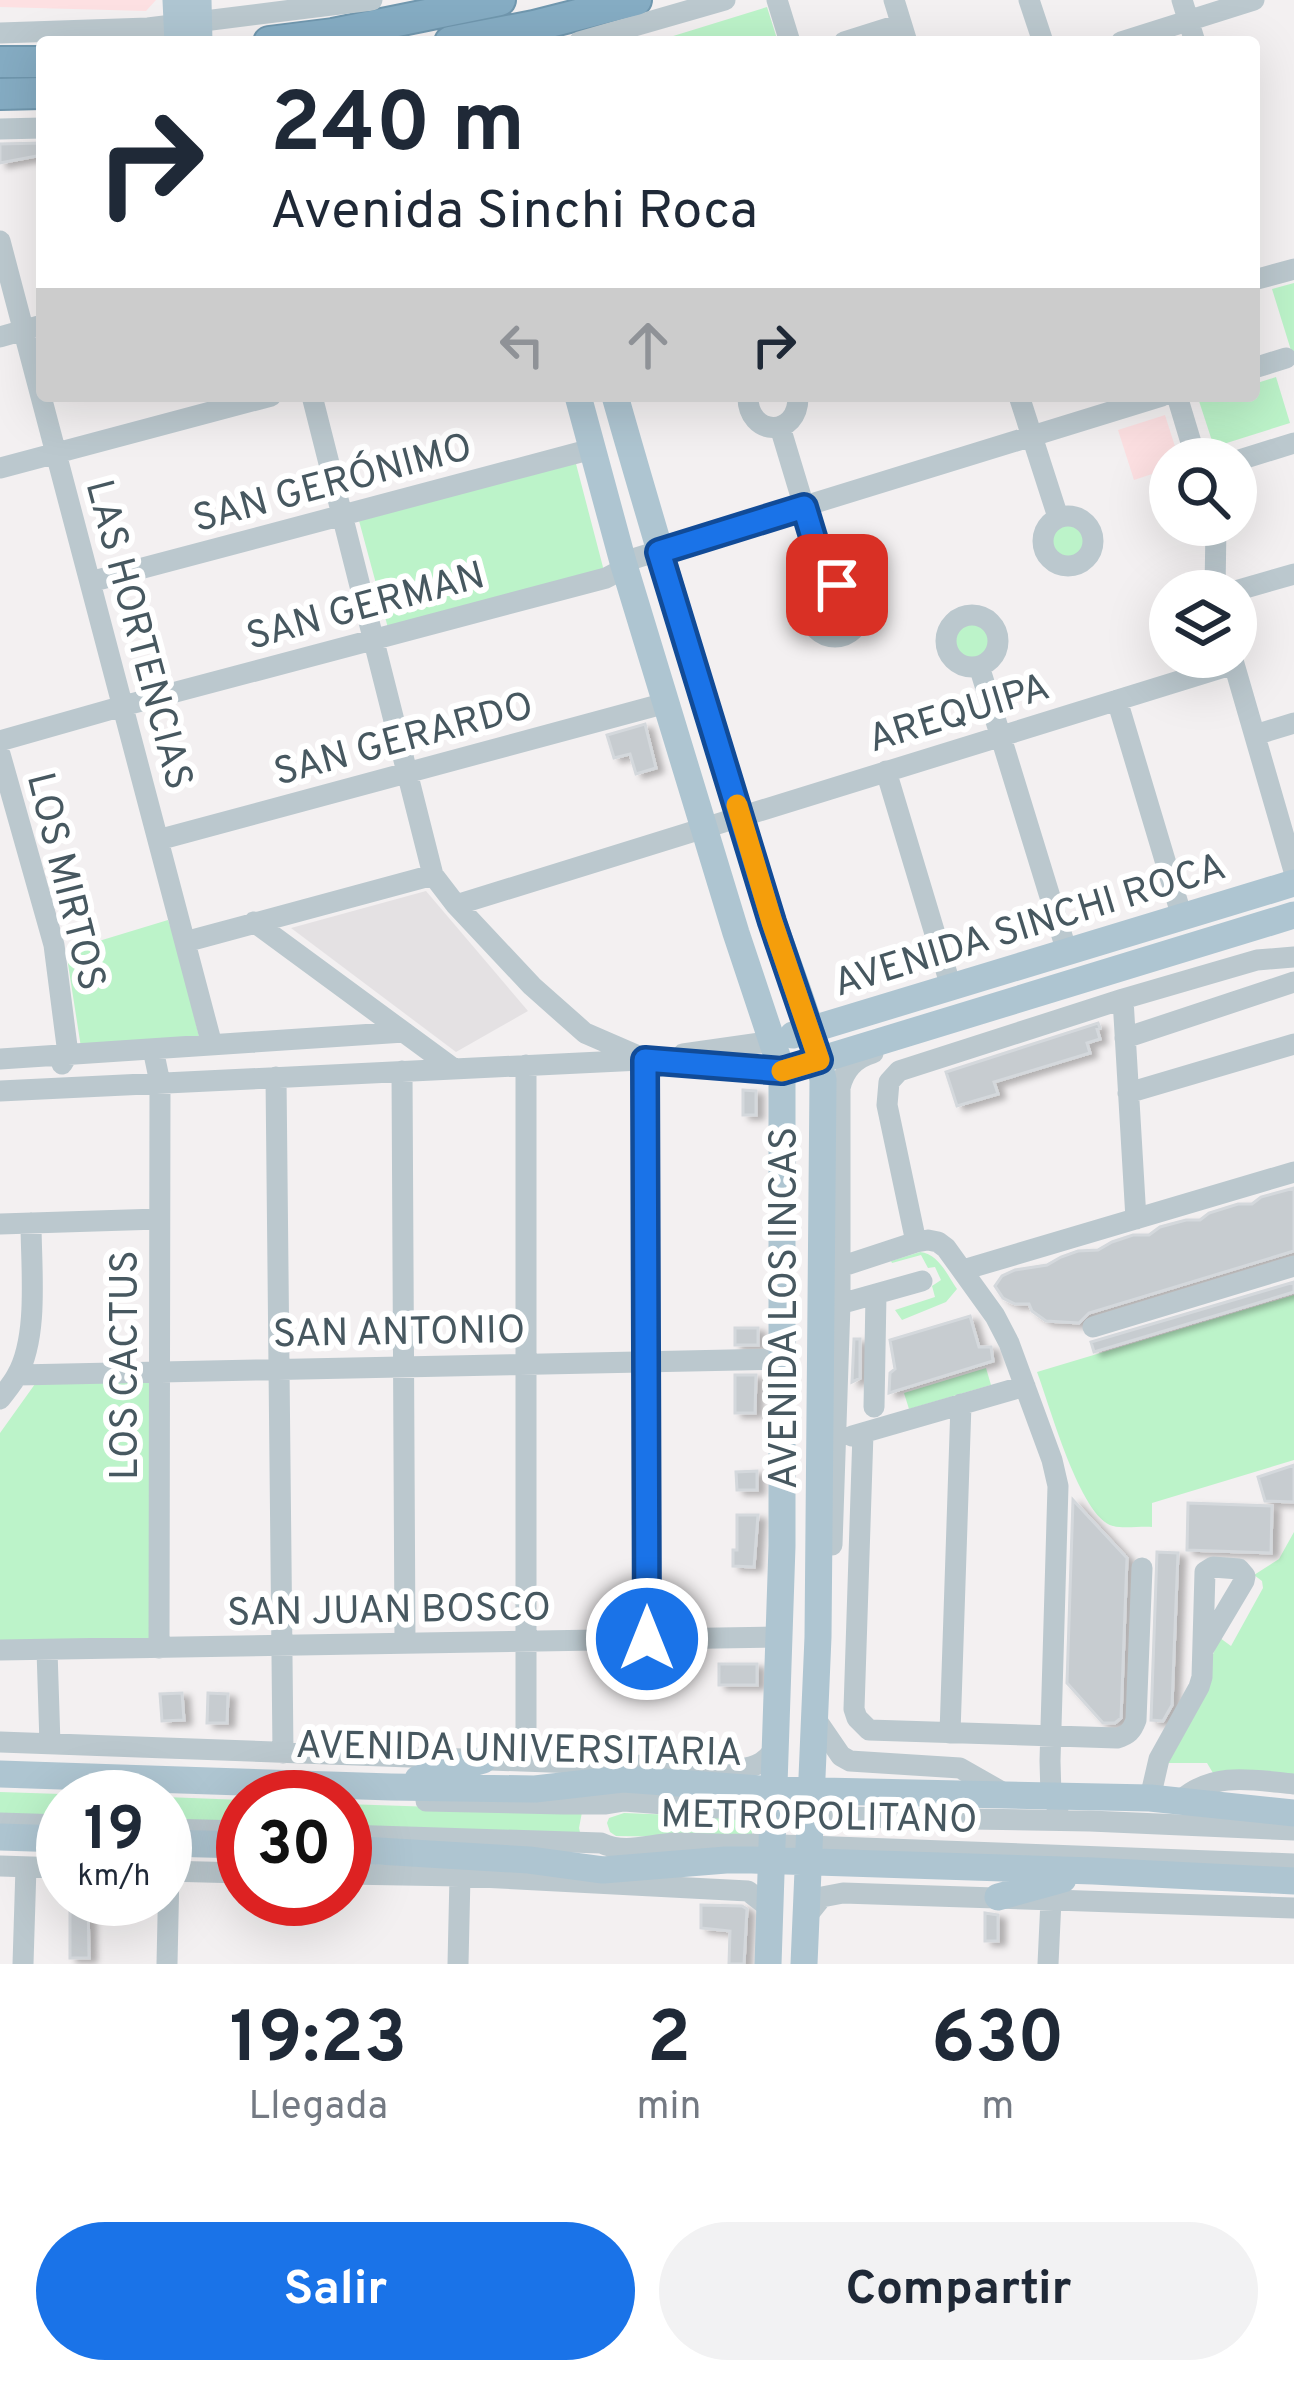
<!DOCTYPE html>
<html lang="es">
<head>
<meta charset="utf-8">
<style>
  :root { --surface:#fff; --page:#f2f2f3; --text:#1f2937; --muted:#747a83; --accent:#1a73e8 }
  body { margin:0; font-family:Overpass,sans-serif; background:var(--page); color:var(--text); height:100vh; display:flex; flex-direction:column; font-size:45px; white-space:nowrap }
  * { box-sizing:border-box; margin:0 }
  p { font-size:39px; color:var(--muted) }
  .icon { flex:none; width:66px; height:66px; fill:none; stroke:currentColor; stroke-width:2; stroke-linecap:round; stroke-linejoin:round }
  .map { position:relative; height:1964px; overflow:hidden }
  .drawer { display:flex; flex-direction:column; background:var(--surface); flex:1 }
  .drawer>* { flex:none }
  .top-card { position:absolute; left:36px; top:36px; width:1224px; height:366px; border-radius:12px; box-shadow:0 12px 48px #0002; background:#fff; color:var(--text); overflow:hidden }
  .fabs { position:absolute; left:1149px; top:438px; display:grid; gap:24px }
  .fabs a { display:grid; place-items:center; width:108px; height:108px; border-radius:50%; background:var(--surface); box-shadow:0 12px 48px #0002; font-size:60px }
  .speed { position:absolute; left:36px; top:1770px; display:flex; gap:24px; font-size:60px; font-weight:700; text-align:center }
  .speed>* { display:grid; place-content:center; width:156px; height:156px; border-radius:50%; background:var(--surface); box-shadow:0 12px 48px #0002; line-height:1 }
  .speed small { font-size:30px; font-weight:400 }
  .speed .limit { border:18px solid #d22; background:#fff; color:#111 }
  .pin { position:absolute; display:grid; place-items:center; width:102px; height:102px; color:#fff; margin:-51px; border-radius:24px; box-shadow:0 6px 18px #0006 }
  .me { position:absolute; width:132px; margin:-66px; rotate:0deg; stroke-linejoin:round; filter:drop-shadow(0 0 9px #0008) }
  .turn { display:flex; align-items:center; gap:42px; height:252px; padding:0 36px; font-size:54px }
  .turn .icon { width:156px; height:156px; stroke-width:2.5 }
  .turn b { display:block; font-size:84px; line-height:102px }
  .lanes { display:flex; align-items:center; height:114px; padding:0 36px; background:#0003; justify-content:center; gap:60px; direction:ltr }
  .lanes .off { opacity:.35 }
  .eta { display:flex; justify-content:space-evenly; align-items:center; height:204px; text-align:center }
  .eta b { font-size:72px; font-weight:700; line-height:84px }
  .action { display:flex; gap:24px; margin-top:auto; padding:24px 36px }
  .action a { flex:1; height:138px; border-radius:72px; background:var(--accent); color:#fff; font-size:48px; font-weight:700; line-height:138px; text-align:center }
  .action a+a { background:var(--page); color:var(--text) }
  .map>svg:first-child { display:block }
  .education { fill:#e4e1e3 }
  .medical { fill:#fde0e2 }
  .green { fill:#bcf3c9 }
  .building { fill:#c7ccd0; stroke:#d4d8dc; stroke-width:3; filter:url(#shadow) }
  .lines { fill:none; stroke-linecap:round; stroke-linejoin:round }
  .highway-casing { stroke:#7097ae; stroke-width:34 }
  .minor { stroke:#bbc8ce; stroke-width:21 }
  .major { stroke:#aec5d1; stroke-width:27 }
  .highway { stroke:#85acc3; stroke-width:30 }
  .route-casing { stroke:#114b97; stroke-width:30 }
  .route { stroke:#1a73e8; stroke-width:21 }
  .slow { stroke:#f59e0b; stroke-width:21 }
  .labels { text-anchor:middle; stroke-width:12; stroke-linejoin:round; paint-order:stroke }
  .street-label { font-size:39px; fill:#475860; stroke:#fff }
</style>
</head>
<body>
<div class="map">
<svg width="1294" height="1964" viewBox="0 0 1294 1964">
  <defs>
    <filter id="shadow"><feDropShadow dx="7" dy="4" stdDeviation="3" flood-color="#0004"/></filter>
  </defs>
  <rect width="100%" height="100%" fill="#f3f0f1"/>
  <path class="education" d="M426 891 528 1011 456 1052 291 928Z"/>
  <path class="medical" d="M0 0H156L146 11 0 7Z
    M1165 415 1179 459H1170V468L1134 480 1118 430Z"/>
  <path class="green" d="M767 7 778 42H671L670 37Z
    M1294 283V360L1272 289Z
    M1276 377 1290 423 1214 447 1199 401 1216 396H1254V384Z
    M575 460 604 571 388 628 358 517Z
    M1047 541a20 20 0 1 1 40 0a20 20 0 1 1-40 0Z
    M814 611a20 20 0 1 1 40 0a20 20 0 1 1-40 0Z
    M951 641a21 21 0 1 1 42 0a21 21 0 1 1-42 0Z
    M168 920 179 952 201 1045 82 1054 66 951Z
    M920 1252C939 1254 947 1275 957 1289L946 1302 902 1320 895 1310 935 1297 932 1286 941 1280 935 1267 928 1268 921 1255 892 1263 891 1261Z
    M1294 1295V1460L1152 1503V1527C1140 1526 1124 1529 1113 1526 1080 1518 1049 1403 1037 1372Z
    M986 1368 991 1385 909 1409 904 1393Z
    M149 1380 150 1638 0 1643V1433L35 1384Z
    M1294 1532V1775L1213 1773 1207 1763H1166L1220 1638 1231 1646 1263 1588 1262 1581 1254 1575 1279 1559Z
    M0 1792 152 1797H63V1819L0 1816Z
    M165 1797 243 1800V1825L165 1822Z
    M345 1804 582 1812 579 1828 581 1837 345 1828Z
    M624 1813 752 1818V1838L616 1836 610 1832 607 1823 609 1818Z"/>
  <path class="building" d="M42 143V155L0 163V144Z
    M645 724 656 768 636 774 630 754 614 758 607 735Z
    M1098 1023 1100 1028 1097 1029 1100 1039 1087 1043 1090 1053 994 1082 998 1094 957 1106 946 1072Z
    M743 1090 756 1091V1115H743Z
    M1294 1188V1251L1089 1313 1079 1323 1046 1321 1032 1311 1029 1304H1015L1003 1298 995 1286 1002 1276 1015 1270 1047 1265 1061 1257 1078 1251 1098 1250 1112 1242 1133 1235H1149L1160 1227 1186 1220H1200L1209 1213 1238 1204H1252L1261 1197Z
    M1294 1282V1292L1094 1352 1091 1342Z
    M970 1316 979 1347H991L993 1361 889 1393 890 1373 895 1369 890 1340Z
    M735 1328H758V1345H735Z
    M854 1339H860V1378L852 1382Z
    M735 1375H756L755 1413H735Z
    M1294 1465V1502L1265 1501 1258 1477Z
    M757 1471V1490H737L736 1472Z
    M1073 1500 1127 1558 1121 1718 1115 1723H1103L1067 1683Z
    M1188 1503 1272 1506 1271 1553 1187 1550Z
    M737 1515H758L754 1567 733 1566V1550H737Z
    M1157 1552 1178 1553 1172 1705 1163 1721 1151 1720Z
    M719 1664H757V1685H719Z
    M182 1693 184 1720 162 1721 160 1694Z
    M208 1693 228 1694 227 1723H207Z
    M70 1899H88L89 1958H70Z
    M701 1905 742 1906 747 1909 744 1964H729L730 1931 701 1928Z
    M985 1913 998 1915V1941H985Z"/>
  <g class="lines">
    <defs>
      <path id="highway" d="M269 42 333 34 500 0
        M450 42 534 26 636 0
        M0 62H42
        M0 94 42 93"/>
    </defs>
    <use href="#highway" class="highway-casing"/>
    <path class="minor" d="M777 0 790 42
      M894 0 907 42
      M1029 0 1043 42
      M1182 0 1195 42
      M0 33 148 28 372 0
      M579 42 725 0
      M844 42 901 24
      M1121 42 1254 0
      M0 129 42 128
      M0 241 212 1045
      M1254 280 1294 269
      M0 337 42 325
      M1254 368 1286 358
      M312 396 433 875 456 905 532 986 585 1033 645 1059 782 1071
      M748 396C747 437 799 439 798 396
      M1019 396 1058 517
      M1177 396 1196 459
      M780 427 828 586
      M1236 461 1294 443
      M0 468 271 396
      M1043 541a25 25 0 1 1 50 0a25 25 0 1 1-50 0Z
      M623 562 1162 396
      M90 582 592 449
      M809 611a26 26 0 1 1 52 0a26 26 0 1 1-52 0Z
      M1215 591 1216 525
      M1235 591 1294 574
      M946 641a26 26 0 1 1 52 0a26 26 0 1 1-52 0Z
      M1232 657 1294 871
      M979 666 1067 952
      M1117 700 1182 917
      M1255 735 1294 723
      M0 741 123 706 606 578 625 568
      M0 754 54 945 68 1054 62 1064
      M886 771 951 987
      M158 840 666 703
      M456 905 1234 664
      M254 922 454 1069
      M185 942 433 875
      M1123 999 1136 1219
      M1125 1038 1294 982
      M153 1049 160 1083 159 1648
      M683 1054 774 1041
      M0 1059 404 1032
      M645 1059 647 1639
      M402 1071 405 1643
      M276 1077 283 1753
      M0 1091 641 1060
      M1128 1093 1294 1044
      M0 1224 159 1219
      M916 1242 887 1105 889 1082 899 1071 1123 999 1257 960 1294 957
      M840 1267 916 1242 928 1240 938 1242 946 1248 995 1316 1009 1343 1052 1460 1058 1486 1050 1761 1051 1796 1058 1808
      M963 1270 1294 1172
      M840 1304 922 1281
      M1093 1327 1294 1266
      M18 1375 782 1359
      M0 1399C6 1391 13 1383 17 1375 39 1336 31 1267 31 1223
      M874 1407 876 1294
      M863 1433 854 1709 857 1718 869 1730 1117 1738C1128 1735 1132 1731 1136 1720L1142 1568
      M852 1436 1025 1386
      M832 1545 840 1304V1088C844 1070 855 1058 873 1053
      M0 1650 779 1637
      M47 1650 50 1744
      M815 1718 841 1756 850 1761 960 1768 1009 1796
      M950 1733 961 1404
      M0 1742 739 1769C757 1767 768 1761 776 1746
      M526 1759V1065
      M1150 1798 1159 1759 1199 1687 1202 1677 1205 1572 1213 1567 1239 1569 1245 1576 1244 1581 1203 1650
      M1181 1800C1214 1771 1253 1780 1294 1784
      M426 1801 563 1804H606L624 1801 840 1817 1090 1821 1294 1830
      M0 1823 63 1825
      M165 1829 243 1831
      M345 1835 601 1843C627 1855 648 1844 676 1843 701 1843 727 1845 753 1844L1294 1864
      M0 1866 63 1868
      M165 1871 243 1873
      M345 1874 460 1876 748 1891 766 1905 770 1918
      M806 1917 822 1897 843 1893 1294 1908
      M23 1964 26 1867
      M167 1964 169 1871
      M458 1964 460 1876
      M1048 1964 1051 1900"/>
    <path class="major" d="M176 0 178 42
      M198 0 199 42
      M578 396 623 562 736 933 782 1071V1546L768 1964
      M615 396C661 558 710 718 759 879 779 946 810 1011 823 1080L818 1637 804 1964
      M793 1035 1294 883
      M803 1065 1294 915
      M0 1774 391 1787 535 1789 623 1779 775 1790 1150 1798 1294 1813
      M418 1779 483 1760
      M0 1837 63 1839
      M165 1843 243 1845
      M345 1849 529 1860 603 1870 726 1860H752L1093 1871 1294 1881
      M998 1897 1063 1879"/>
    <use href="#highway" class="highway"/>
  </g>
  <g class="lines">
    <defs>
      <path id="route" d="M647 1639 645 1060 782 1071 819 1060 772 922 659 552 804 507 828 586 837 585"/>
    </defs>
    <use href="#route" class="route-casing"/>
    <use href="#route" class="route"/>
    <path class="slow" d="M737 805 772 922 819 1060 782 1071"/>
  </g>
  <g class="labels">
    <g class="street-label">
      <text transform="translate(332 481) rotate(-15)" y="14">SAN GERÓNIMO</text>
      <text transform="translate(365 604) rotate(-15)" y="14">SAN GERMAN</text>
      <text transform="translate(141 634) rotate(75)" y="14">LAS HORTENCIAS</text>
      <text transform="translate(958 711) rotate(-17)" y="14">AREQUIPA</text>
      <text transform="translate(403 737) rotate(-15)" y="14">SAN GERARDO</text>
      <text transform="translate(68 881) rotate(76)" y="14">LOS MIRTOS</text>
      <text transform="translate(1029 923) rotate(-17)" y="14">AVENIDA SINCHI ROCA</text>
      <text transform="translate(782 1308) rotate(-90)" y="14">AVENIDA LOS INCAS</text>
      <text transform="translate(399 1330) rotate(-1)" y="14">SAN ANTONIO</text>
      <text transform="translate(123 1365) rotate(-90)" y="14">LOS CACTUS</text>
      <text transform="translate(389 1608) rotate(-1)" y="14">SAN JUAN BOSCO</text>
      <text transform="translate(519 1747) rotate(1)" y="14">AVENIDA UNIVERSITARIA</text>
      <text transform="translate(819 1815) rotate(1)" y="14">METROPOLITANO</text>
    </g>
  </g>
</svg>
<div class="fabs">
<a><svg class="icon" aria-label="search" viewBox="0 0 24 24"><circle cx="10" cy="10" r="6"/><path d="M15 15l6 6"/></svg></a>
<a><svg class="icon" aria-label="layers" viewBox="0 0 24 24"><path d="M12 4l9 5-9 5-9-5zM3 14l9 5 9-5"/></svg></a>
</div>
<div class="speed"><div>19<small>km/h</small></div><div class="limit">30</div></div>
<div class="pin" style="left:837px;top:585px;background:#d93025"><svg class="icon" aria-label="arrive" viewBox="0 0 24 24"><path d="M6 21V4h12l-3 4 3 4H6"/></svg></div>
<svg class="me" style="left:647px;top:1639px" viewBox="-20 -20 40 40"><circle r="17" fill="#1a73e8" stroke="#fff" stroke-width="3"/><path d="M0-11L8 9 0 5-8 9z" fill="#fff"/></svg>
<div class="top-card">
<div class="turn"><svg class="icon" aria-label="right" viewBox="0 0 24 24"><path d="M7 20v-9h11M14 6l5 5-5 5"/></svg><div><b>240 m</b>Avenida Sinchi Roca</div></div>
<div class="lanes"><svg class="icon off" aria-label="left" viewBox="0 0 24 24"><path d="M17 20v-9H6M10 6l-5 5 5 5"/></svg><svg class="icon off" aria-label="ahead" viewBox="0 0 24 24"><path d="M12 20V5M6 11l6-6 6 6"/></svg><svg class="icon" aria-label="right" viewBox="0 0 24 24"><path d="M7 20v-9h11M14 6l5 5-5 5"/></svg></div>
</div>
</div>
<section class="drawer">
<div class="eta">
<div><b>19:23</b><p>Llegada</p></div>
<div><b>2</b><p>min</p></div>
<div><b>630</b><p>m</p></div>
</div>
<div class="action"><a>Salir</a><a>Compartir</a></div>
</section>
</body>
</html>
